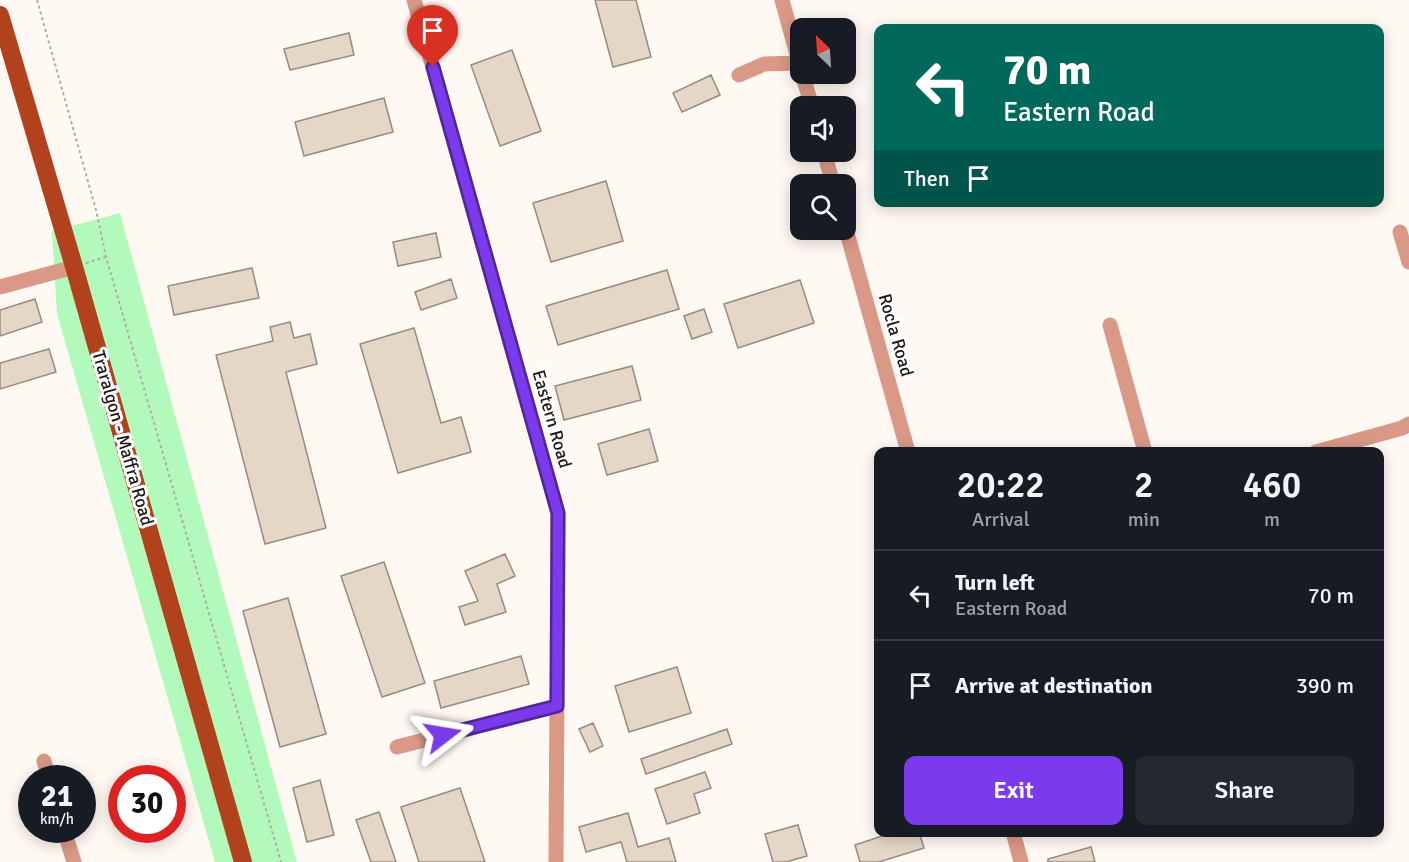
<!DOCTYPE html>
<html lang="en">
<head>
<meta charset="utf-8">
<style>
  :root { --surface:#171b24; --page:#242831; --text:#f1f3f6; --muted:#9ea1a6; --line:#363941; --accent:#7c3aed }
  body { margin:0; font-family:Signika,sans-serif; background:var(--page); color:var(--text); height:100vh; display:flex; flex-direction:column; font-size:22px; white-space:nowrap }
  * { box-sizing:border-box; margin:0 }
  p { font-size:20px; color:var(--muted) }
  .icon { flex:none; width:33px; height:33px; fill:none; stroke:currentColor; stroke-width:2; stroke-linecap:round; stroke-linejoin:round }
  .map { position:relative; flex:1; overflow:hidden }
  .drawer { position:absolute; left:874px; top:447px; width:510px; height:390px; display:flex; flex-direction:column; background:var(--surface); border-radius:12px; box-shadow:0 3px 15px #0003 }
  .drawer>* { flex:none }
  .top-card { position:absolute; left:874px; top:24px; width:510px; height:183px; border-radius:12px; box-shadow:0 3px 15px #0003; background:#00695c; color:#fff; overflow:hidden }
  .needle { width:39px; rotate:335deg }
  .fabs { position:absolute; left:790px; top:18px; display:grid; gap:12px }
  .fabs a { display:grid; place-items:center; width:66px; height:66px; border-radius:12px; background:var(--surface); box-shadow:0 3px 15px #0003; font-size:30px }
  .speed { position:absolute; left:18px; top:765px; display:flex; gap:12px; font-size:30px; font-weight:700; text-align:center }
  .speed>* { display:grid; place-content:center; width:78px; height:78px; border-radius:50%; background:var(--surface); box-shadow:0 3px 15px #0003; line-height:1 }
  .speed small { font-size:15px; font-weight:400 }
  .speed .limit { border:9px solid #d22; background:#fff; color:#111 }
  .pin { position:absolute; display:grid; place-items:center; width:51px; height:51px; color:#fff; margin:-62px -26px; border-radius:50% 50% 50% 0; rotate:-45deg; box-shadow:0 0 6px #0007 }
  .pin .icon { rotate:45deg }
  .me { position:absolute; width:66px; margin:-33px; rotate:76deg; stroke-linejoin:round; filter:drop-shadow(0 0 4px #0008) }
  .turn { display:flex; align-items:center; gap:21px; height:126px; padding:0 30px; font-size:27px }
  .turn .icon { width:78px; height:78px; stroke-width:2.5 }
  .turn b { display:block; font-size:42px; line-height:51px }
  .then { display:flex; align-items:center; height:57px; padding:0 30px; background:#0003; gap:12px; font-size:22px }
  .eta { display:flex; justify-content:space-evenly; align-items:center; height:102px; text-align:center }
  .eta b { font-size:36px; font-weight:600; line-height:42px }
  .cta { display:flex; gap:12px; margin-top:auto; padding:12px 30px }
  .cta a { flex:1; height:69px; border-radius:12px; background:var(--accent); color:#fff; font-size:24px; font-weight:600; line-height:69px; text-align:center }
  .cta a+a { background:var(--page); color:var(--text) }
  ul { padding:0; list-style:none }
  li { display:flex; align-items:center; gap:18px; height:90px; padding:0 30px; border-top:2px solid var(--line) }
  li div { flex:1 }
  li b { display:block; font-size:22px }
  li em { font-style:normal }
  .map>svg:first-child { display:block }
  .green { fill:#b2fabb }
  .building { fill:#e4d7c8; stroke:#988b7e; stroke-width:1.5 }
  .lines { fill:none; stroke-linecap:round; stroke-linejoin:round }
  .path { stroke:#b1aba6; stroke-width:2; stroke-dasharray:3 3; stroke-linecap:butt }
  .minor { stroke:#d99986; stroke-width:15 }
  .major { stroke:#b2411d; stroke-width:18 }
  .route-casing { stroke:#51269a; stroke-width:15 }
  .route { stroke:#7c3aed; stroke-width:10 }
  .labels { text-anchor:middle; stroke-width:6; stroke-linejoin:round; paint-order:stroke }
  .street-label { font-size:18px; fill:#1d1713; stroke:#fff }
</style>
</head>
<body>
<div class="map">
<svg width="1409" height="862" viewBox="0 0 1409 862">
  <rect width="100%" height="100%" fill="#fff8f3"/>
  <path class="green" d="M120 213 297 862H215L57 314 52 231Z"/>
  <path class="building" d="M595 0H636L651 57 613 67Z
    M349 33 354 55 290 70 284 49Z
    M512 50 541 131 500 146 471 65Z
    M711 75 720 95 682 112 673 93Z
    M384 98 393 132 304 156 295 122Z
    M606 181 623 241 551 262 533 203Z
    M436 233 441 257 398 266 393 242Z
    M252 268 259 298 174 315 168 286Z
    M667 270 679 309 558 345 546 306Z
    M451 279 457 298 421 310 415 292Z
    M800 280 814 323 738 348 724 304Z
    M35 299 42 322 0 336V310Z
    M704 309 712 332 692 339 684 316Z
    M290 322 294 338 310 334 317 364 286 372 326 528 265 544 216 355 273 341 270 327Z
    M414 328 441 423 461 417 471 452 398 473 360 344Z
    M49 349 56 372 0 389V363Z
    M632 366 641 400 564 420 555 386Z
    M649 429 658 461 607 475 598 444Z
    M505 554 515 576 497 584 506 612 465 625 459 607 478 601 465 571Z
    M384 562 425 683 382 697 341 576Z
    M288 598 326 734 280 747 243 611Z
    M521 656 529 684 441 708 434 681Z
    M677 667 691 713 629 732 615 686Z
    M593 723 603 746 590 752 579 729Z
    M727 729 732 744 646 774 641 759Z
    M705 772 711 788 694 794 700 813 667 824 655 789Z
    M320 780 334 835 307 842 293 788Z
    M460 788 485 862H419L401 807Z
    M379 812 396 862H371L356 820Z
    M628 813 638 847 669 838 676 862H627L621 842 586 852 579 827Z
    M798 825 807 856 786 862H773L765 834Z
    M894 832H919L924 848 879 862H860L855 845Z
    M1091 847 1095 862H1048V859Z"/>
  <g class="lines">
    <path class="path" d="M37 0 96 210 106 257 281 862
      M86 263 106 257"/>
    <path class="minor" d="M414 0 558 513 556 862
      M782 0 801 69
      M802 74 812 106
      M739 75 764 64 799 63
      M824 152 833 184
      M846 229 908 452
      M1400 232 1409 262
      M0 287 74 267
      M1110 325 1145 452
      M1316 452 1402 428 1409 424
      M397 747 557 706
      M44 761 49 778
      M64 830 74 862
      M1013 832 1021 862"/>
    <path class="major" d="M0 15 75 270 243 862"/>
  </g>
  <g class="lines">
    <defs>
      <path id="route" d="M433 67 558 513 557 706 443 735"/>
    </defs>
    <use href="#route" class="route-casing"/>
    <use href="#route" class="route"/>
  </g>
  <g class="labels">
    <g class="street-label">
      <text transform="translate(896 335) rotate(74)" y="6">Rocla Road</text>
      <text transform="translate(552 419) rotate(74)" y="6">Eastern Road</text>
      <text transform="translate(123 438) rotate(74)" y="6">Traralgon - Maffra Road</text>
    </g>
  </g>
</svg>
<div class="fabs">
<a><svg class="needle" viewBox="-14 -14 28 28"><path d="M0-13l5 13h-10z" fill="#e53935"/><path d="M0 13l5-13h-10z" fill="#9ea1a6"/></svg></a>
<a><svg class="icon" aria-label="sound" viewBox="0 0 24 24"><path d="M4 9h4l5-4v14l-5-4H4zM17 9q2 3 0 6"/></svg></a>
<a><svg class="icon" aria-label="search" viewBox="0 0 24 24"><circle cx="10" cy="10" r="6"/><path d="M15 15l6 6"/></svg></a>
</div>
<div class="speed"><div>21<small>km/h</small></div><div class="limit">30</div></div>
<div class="pin" style="left:433px;top:67px;background:#d93025"><svg class="icon" aria-label="arrive" viewBox="0 0 24 24"><path d="M6 21V4h12l-3 4 3 4H6"/></svg></div>
<svg class="me" style="left:443px;top:735px" viewBox="-20 -20 40 40"><path d="M0-17L14 15 0 8-14 15z" fill="#7c3aed" stroke="#fff" stroke-width="4"/></svg>
<div class="top-card">
<div class="turn"><svg class="icon" aria-label="left" viewBox="0 0 24 24"><path d="M17 20v-9H6M10 6l-5 5 5 5"/></svg><div><b>70 m</b>Eastern Road</div></div>
<div class="then">Then<svg class="icon" aria-label="arrive" viewBox="0 0 24 24"><path d="M6 21V4h12l-3 4 3 4H6"/></svg></div>
</div>
<section class="drawer">
<div class="eta">
<div><b>20:22</b><p>Arrival</p></div>
<div><b>2</b><p>min</p></div>
<div><b>460</b><p>m</p></div>
</div>
<ul>
<li><svg class="icon" aria-label="left" viewBox="0 0 24 24"><path d="M17 20v-9H6M10 6l-5 5 5 5"/></svg><div><b>Turn left</b><p>Eastern Road</p></div><em>70 m</em></li>
<li><svg class="icon" aria-label="arrive" viewBox="0 0 24 24"><path d="M6 21V4h12l-3 4 3 4H6"/></svg><div><b>Arrive at destination</b></div><em>390 m</em></li>
</ul>
<div class="cta"><a>Exit</a><a>Share</a></div>
</section>
</div>
</body>
</html>
